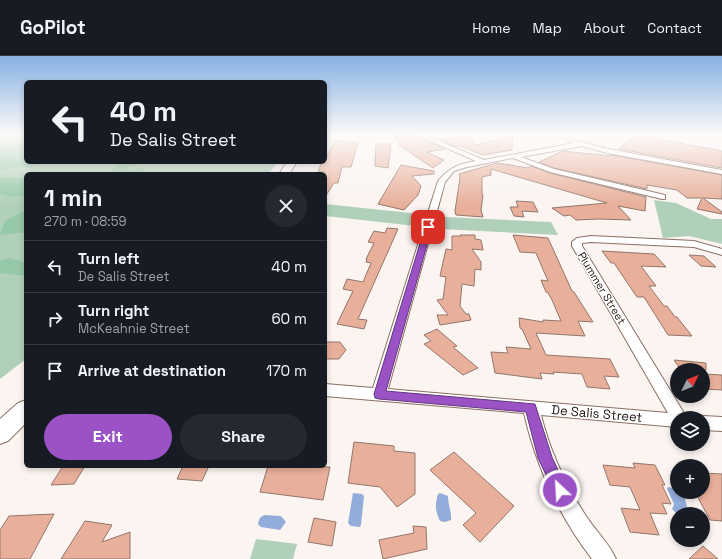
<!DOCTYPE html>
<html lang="en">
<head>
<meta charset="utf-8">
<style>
  :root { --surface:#171b24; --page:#242831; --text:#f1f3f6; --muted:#9ea1a6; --line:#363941; --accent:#9a52c5 }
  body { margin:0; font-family:"Space Grotesk",sans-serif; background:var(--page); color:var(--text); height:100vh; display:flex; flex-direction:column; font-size:15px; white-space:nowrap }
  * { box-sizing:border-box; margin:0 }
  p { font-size:13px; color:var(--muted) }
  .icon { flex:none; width:22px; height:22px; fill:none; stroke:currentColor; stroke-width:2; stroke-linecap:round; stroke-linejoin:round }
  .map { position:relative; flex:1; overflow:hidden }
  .details { position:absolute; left:24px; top:116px; width:303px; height:296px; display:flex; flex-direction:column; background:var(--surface); border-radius:6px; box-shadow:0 2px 6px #0003 }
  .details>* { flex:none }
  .guide { position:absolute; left:24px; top:24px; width:303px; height:84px; border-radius:6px; box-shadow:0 2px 6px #0003; background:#171b24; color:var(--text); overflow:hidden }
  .needle { width:26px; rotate:47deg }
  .buttons { position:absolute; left:670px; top:307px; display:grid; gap:8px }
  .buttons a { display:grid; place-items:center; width:40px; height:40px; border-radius:50%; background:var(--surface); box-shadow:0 2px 6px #0003; font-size:20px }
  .pin { position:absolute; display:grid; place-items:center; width:34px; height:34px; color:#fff; margin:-17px; border-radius:8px; box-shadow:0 2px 6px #0006 }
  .me { position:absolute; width:44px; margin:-22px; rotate:335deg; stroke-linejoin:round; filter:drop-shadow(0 0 3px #0008) }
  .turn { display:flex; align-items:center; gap:14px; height:84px; padding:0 20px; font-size:18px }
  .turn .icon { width:52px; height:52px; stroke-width:2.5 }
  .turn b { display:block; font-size:28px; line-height:34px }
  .round { display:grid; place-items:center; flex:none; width:42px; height:42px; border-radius:21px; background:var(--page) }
  .head { display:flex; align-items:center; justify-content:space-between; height:68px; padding:0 20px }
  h1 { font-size:24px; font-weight:700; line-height:30px }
  .action { display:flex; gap:8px; margin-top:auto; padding:8px 20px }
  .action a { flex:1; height:46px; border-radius:24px; background:var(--accent); color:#fff; font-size:16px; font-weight:700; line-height:46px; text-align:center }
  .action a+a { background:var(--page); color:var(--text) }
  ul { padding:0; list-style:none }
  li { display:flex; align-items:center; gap:12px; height:52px; padding:0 20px; border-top:1px solid var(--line) }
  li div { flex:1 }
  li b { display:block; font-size:15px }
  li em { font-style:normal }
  header { display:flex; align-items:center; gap:24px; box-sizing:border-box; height:56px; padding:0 20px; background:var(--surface); border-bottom:1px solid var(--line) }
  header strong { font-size:19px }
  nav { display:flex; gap:22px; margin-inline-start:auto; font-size:14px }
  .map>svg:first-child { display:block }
  .green { fill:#b0d0ba }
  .forest { fill:#96c9a7 }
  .water { fill:#93addb }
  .building { fill:#e8b09a; stroke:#93766b }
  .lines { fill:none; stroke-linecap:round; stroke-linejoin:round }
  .minor-casing { stroke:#8b6f63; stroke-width:2 }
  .secondary-casing { stroke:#8b6f63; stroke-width:2 }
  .minor { fill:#fff; fill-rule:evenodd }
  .secondary { fill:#fff; fill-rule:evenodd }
  .route { fill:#9a52c5; stroke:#643580 }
  .labels { text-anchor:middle; stroke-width:3; stroke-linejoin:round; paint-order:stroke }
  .street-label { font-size:11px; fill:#1e130f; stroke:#fff }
  .near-street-label { font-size:13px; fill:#1e130f; stroke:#fff }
</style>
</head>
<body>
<header>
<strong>GoPilot</strong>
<nav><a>Home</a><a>Map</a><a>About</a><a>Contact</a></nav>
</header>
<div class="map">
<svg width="722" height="503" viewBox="0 0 722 503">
  <rect width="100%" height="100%" fill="#fbf4f1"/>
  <path class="green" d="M0 79H26V106H278L268 118H26V303L0 323Z
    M654 144 676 147 711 163H722V188L689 180 663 182Z
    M325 148 420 158 416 170 325 160Z
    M444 161 551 166 558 179 441 173Z
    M256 483 297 488 293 503H250Z"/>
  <path class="forest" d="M0 79H26V106H54L0 114Z
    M129 106H146L129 111V115L145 111 141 118H108L115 110Z
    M0 122H26V139L14 141 0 138Z
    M26 154V176L0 179 5 165Z
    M10 202 26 207V220L0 217V204Z"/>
  <path class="water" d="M668 431 677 433V436H681L684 440 689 458H677L672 453 674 448 667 433Z
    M353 437 362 438 364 440 361 469 360 471 351 470 348 467Z
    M440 437 448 440C448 449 452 457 451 464L445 466 440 465C435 455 435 448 438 438Z
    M265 459 281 460 286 466 280 474 261 471 258 468C259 463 260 460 265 459Z"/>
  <path class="building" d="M392 79H416L445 93 427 96 444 104 433 112 399 89 400 87Z
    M636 79 722 95V112L619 93Z
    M513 80 512 94 483 99 460 90 456 91 439 83 471 82 476 89Z
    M336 85 358 87 351 111H342L338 127H334L325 141V116H318L321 108 325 106V102Z
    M376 88H391L388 112 375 110Z
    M563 95 610 100 612 99 722 119V143L703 142 722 156V158L697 153 702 142H687L677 134 647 129V133L554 112 539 106Z
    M497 107 528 112 531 110 550 117 646 141 645 155 618 150 631 164 599 163 576 164 570 159 564 160 552 152 607 147 491 113V119L482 121V139H483L481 154 483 161 456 159 455 155 460 122 459 118Z
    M401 109 434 115V118L412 120 421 130 418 139 404 154 378 148Z
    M516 145 533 146 538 156 522 155 524 161 514 160 510 151H518Z
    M387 172 398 173 358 263 367 264 364 273 337 268 353 235 343 233 347 223 363 226 371 207 366 206 367 203H366L374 187 368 186 374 175 385 177Z
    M460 179H475V183L481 184 483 194 472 193 481 206V214L475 213 474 230 462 228 460 250 466 258H469L471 264 440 269 437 259H448L437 244 443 243 446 221 440 220 446 193 452 194V180H461Z
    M513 179 548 182 572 235 574 236 593 266 578 265 585 280 536 277 546 299 610 303 619 321 604 320 610 333 587 331 582 318 553 316 554 318 540 317 542 323 495 317 491 296 508 297 506 291 531 293 522 273 520 272 519 262 543 266V264L561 265 552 244 548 237 546 236 541 224 548 225 536 197 520 196Z
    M602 195 654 198 666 211 641 210 656 230H649L664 250H667L675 261H677L692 280 668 279 644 241H637L614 207H611Z
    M689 199 704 200 716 211 701 210Z
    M437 273 457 290 453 291 478 312 463 319 424 288 431 285 424 279Z
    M325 286H340L346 294 339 303H325Z
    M674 304 706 307V314H681Z
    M703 318 722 319V334L703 333Z
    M354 386 394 390V395L415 397V438L397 451 380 431 348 427Z
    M454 396 514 450 480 486 463 469 476 457 430 414Z
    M633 407 655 409 665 429H662L671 448 662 447 667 458 650 457 659 479 630 476 621 452 640 454 630 431 610 429 603 409 635 412Z
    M63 410H85L74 428 51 429Z
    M183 410H209L202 425 177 423Z
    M268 410 330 411 323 444 260 436Z
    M703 417 722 418V465L710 464 695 436H703Z
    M54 458 30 503H0V474L9 460Z
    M314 462 336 466 332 490 308 486Z
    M85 465 112 469 102 486 130 476V503H61Z
    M413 470 426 471 427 493 383 503 379 484 414 477Z
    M703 490 718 503H689Z"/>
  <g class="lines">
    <defs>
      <path id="minor" d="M417 79H425L484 104 574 87 558 79H565L574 84 608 93 722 114V118L607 97 582 90 521 101 554 113 665 139V143H662L550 116 513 102 467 111 454 115 445 126 388 333 668 357 572 190V186L577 182 591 180 694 185 722 193V199L694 191 591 186 582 187V190L687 362H677V371L541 359C550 395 565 428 586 460 595 474 609 487 616 503H592C559 460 536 410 524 357L325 340V328L373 332 438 125C450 111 459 108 476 105Z
        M703 360 722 361V375L703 374V362H698Z"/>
      <path id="secondary" d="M287 106H297L289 118H279Z
        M26 344V367L8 385 0 388V363L18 347Z"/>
    </defs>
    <use href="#minor" class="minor-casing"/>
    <use href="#secondary" class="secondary-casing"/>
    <use href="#minor" class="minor"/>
    <use href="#secondary" class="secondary"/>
  </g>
  <linearGradient id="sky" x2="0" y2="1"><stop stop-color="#86b1e3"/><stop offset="0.53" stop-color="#fdfaf9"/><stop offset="1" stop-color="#fdfaf9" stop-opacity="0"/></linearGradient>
  <rect width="722" height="149" fill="url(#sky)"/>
  <path class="route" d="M428 169 432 171 386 335 535 348 552 401 567 434 565 438 560 440 555 438 538 402 526 356 379 343 375 342 374 338 425 171Z"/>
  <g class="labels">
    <g class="street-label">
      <text transform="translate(602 232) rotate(59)" y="4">Plummer Street</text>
    </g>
    <g class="near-street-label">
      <text transform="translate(597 357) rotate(5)" y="5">De Salis Street</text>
    </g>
  </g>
</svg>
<div class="buttons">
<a><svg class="needle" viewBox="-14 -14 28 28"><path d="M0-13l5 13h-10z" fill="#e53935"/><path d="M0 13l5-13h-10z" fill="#9ea1a6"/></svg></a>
<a><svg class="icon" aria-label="layers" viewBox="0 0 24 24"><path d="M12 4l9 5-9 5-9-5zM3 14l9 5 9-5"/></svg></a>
<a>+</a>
<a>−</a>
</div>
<div class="pin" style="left:428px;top:171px;background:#d93025"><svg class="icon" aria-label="arrive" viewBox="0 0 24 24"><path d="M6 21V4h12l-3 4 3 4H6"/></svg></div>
<svg class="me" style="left:560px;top:434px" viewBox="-20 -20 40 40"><circle r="17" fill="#9a52c5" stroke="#fff" stroke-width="3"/><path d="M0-11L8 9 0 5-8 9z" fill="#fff"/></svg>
<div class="guide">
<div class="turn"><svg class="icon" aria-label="left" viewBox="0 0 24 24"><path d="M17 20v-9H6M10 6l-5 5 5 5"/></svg><div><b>40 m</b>De Salis Street</div></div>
</div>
<section class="details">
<div class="head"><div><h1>1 min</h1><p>270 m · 08:59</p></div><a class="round"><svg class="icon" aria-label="close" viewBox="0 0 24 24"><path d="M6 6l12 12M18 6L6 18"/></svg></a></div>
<ul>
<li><svg class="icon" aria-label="left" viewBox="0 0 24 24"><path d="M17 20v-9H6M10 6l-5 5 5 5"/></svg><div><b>Turn left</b><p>De Salis Street</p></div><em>40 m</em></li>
<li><svg class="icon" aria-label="right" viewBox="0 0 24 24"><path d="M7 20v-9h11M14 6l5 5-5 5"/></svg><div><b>Turn right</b><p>McKeahnie Street</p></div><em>60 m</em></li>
<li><svg class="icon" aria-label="arrive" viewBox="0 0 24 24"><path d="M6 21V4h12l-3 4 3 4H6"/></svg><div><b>Arrive at destination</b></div><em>170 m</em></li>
</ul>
<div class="action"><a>Exit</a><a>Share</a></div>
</section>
</div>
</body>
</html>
